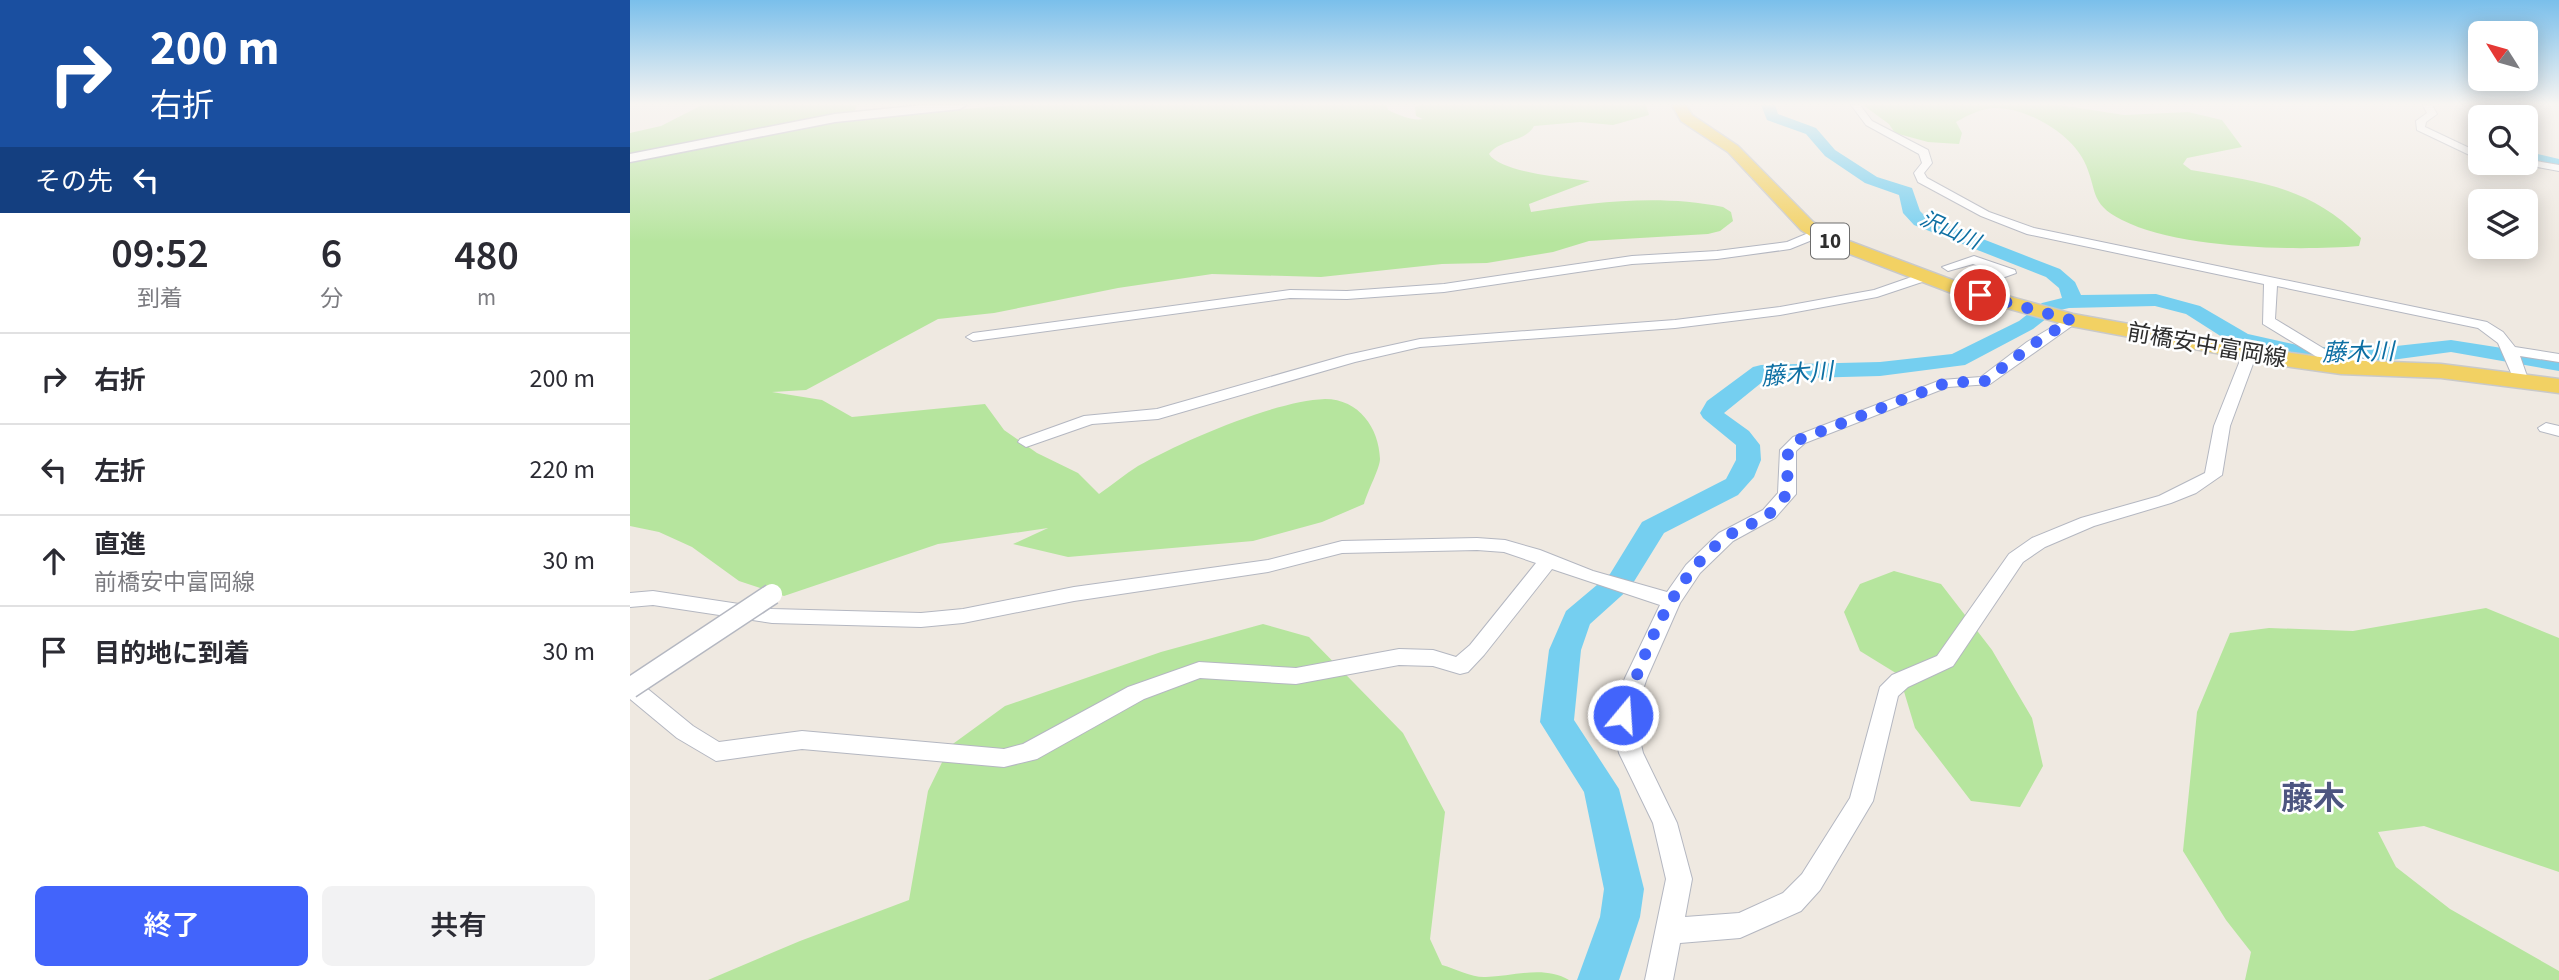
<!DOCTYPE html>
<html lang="ja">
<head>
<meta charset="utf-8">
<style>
  :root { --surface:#fff; --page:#f2f2f3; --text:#2b2b33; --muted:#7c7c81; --line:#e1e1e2; --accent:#4264fb }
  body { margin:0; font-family:"Source Sans 3","Noto Sans JP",sans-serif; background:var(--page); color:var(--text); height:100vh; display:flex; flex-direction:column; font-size:26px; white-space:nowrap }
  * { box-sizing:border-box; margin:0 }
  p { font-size:23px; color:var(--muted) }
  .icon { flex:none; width:38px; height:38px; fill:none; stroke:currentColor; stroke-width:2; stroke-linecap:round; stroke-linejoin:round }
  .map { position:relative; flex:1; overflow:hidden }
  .side { display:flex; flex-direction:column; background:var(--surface); width:630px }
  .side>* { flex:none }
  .top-card { background:#1a4fa0; color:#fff; overflow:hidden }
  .needle { width:46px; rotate:307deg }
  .controls { position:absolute; left:1838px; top:21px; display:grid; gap:14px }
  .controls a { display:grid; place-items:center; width:70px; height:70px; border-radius:10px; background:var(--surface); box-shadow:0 4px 18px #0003; font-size:35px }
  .pin { position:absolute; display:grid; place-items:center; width:60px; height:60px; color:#fff; margin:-30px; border:4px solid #fff; border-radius:50%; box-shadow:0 2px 7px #0007 }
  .me { position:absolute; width:77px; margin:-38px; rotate:18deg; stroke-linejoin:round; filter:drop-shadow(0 0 5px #0008) }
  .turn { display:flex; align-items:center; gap:24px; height:147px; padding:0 35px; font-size:32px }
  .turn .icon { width:91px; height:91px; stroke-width:2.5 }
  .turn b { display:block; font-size:49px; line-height:60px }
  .then { display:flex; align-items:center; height:66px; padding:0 35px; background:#0003; gap:14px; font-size:26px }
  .eta { display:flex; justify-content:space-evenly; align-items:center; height:119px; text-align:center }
  .eta b { font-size:42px; font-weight:600; line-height:49px }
  .button { display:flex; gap:14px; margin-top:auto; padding:14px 35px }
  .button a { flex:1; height:80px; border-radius:10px; background:var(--accent); color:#fff; font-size:28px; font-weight:600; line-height:80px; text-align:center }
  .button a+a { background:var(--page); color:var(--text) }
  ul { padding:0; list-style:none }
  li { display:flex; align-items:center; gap:21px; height:91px; padding:0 35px; border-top:2px solid var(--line) }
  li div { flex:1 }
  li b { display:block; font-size:26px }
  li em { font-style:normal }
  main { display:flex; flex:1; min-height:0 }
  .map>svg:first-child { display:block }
  .green { fill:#b6e59e }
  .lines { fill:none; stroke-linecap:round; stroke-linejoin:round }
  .river { fill:#75cff0; fill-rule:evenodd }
  .street-casing { stroke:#b4b7c1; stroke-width:2 }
  .secondary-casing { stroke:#b4b7c1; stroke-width:3 }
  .primary-casing { stroke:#c9c9c9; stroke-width:3 }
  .street { fill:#fff; fill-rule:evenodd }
  .secondary { fill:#fff; fill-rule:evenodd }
  .primary { fill:#f2d163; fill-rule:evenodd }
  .street-bridge-casing { stroke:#b4b7c1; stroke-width:23; stroke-linecap:butt }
  .street-bridge { stroke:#fff; stroke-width:20 }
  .route { stroke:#4264fb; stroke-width:12; stroke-dasharray:0 21.6 }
  .labels { text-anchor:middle; stroke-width:5; stroke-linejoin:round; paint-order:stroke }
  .far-water-label { font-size:21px; font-style:italic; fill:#0d6fa3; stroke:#fff }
  .shield { fill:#fff; stroke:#6d6d6d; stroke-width:2 }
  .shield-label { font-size:21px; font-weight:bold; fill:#2e2e2e }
  .street-label { font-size:23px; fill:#2e2e2e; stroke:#fff }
  .water-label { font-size:24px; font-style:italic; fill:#0d6fa3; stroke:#fff }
  .near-quarter-label { font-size:32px; font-weight:bold; fill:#4d5680; stroke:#fff }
</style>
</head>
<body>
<main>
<section class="side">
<div class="top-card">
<div class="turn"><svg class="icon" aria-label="right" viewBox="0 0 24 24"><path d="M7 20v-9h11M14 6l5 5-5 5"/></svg><div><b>200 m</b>右折</div></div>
<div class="then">その先<svg class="icon" aria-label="left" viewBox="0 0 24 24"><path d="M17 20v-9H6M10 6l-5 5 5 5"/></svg></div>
</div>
<div class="eta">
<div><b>09:52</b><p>到着</p></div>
<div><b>6</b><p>分</p></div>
<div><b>480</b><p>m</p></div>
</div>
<ul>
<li><svg class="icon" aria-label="right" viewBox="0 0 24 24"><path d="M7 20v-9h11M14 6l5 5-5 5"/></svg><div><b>右折</b></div><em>200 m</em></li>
<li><svg class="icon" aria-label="left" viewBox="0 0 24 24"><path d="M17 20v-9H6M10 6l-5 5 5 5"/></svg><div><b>左折</b></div><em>220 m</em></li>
<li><svg class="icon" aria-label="ahead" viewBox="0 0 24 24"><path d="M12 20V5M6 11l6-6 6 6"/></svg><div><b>直進</b><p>前橋安中富岡線</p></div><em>30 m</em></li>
<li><svg class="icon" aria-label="arrive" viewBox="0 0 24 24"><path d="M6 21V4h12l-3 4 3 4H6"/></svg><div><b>目的地に到着</b></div><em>30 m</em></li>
</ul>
<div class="button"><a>終了</a><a>共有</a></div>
</section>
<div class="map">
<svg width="1929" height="980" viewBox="0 0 1929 980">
  <rect width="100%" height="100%" fill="#efe9e1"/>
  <path class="green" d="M72 105H227L222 119 381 105H757L758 110C769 115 781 121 793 119L786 116 785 107 789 105H1016L1019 115 983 125 950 122 904 126C896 142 870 139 859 154 871 173 938 178 960 181L899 204 901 212C964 202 1029 194 1093 207L1101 212 1103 221 1090 231 1078 234 959 241 923 252 857 263 812 264 691 277 582 274 488 288 364 313 308 319 176 390 142 392 192 400 222 417 355 404 374 430 407 453 448 473 469 494C482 485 495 474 508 466 553 441 644 401 695 399 729 399 749 428 750 459 750 468 737 492 734 504L692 522 623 541 438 557 383 544 418 528 308 544 154 596 109 581 62 547 29 532 0 526V133L31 126Z
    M1233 105H1430L1494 115 1558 112 1592 120 1612 147 1557 158 1553 164 1561 170C1630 182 1679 186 1731 238L1729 246C1666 251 1549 249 1492 220 1458 203 1468 189 1454 161 1440 133 1397 108 1366 108 1352 108 1338 115 1326 122L1332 133 1329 144 1298 142 1265 133 1259 124Z
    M1264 571 1311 584 1362 650 1402 718 1413 766 1390 807 1341 801 1285 728 1269 675 1230 651 1214 612 1230 584Z
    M1856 608 1929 638V872L1794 826 1748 832 1766 867 1820 909 1929 971V980H1615L1621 952 1596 920 1553 851 1567 712 1600 633 1639 628 1723 631Z
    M633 624 679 637 773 733 815 812 800 939 812 965C826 969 843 978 856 977 884 976 914 965 939 980H78L170 941 279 900 298 791 320 746 375 706 531 652Z"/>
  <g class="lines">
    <path class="river" d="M1131 105H1145L1148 114 1186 128 1205 150 1247 177 1282 188 1290 211 1296 217 1430 269 1445 282 1451 295 1526 294 1570 306 1618 334 1672 346 1739 349 1821 340 1929 357V371L1821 352 1739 363 1672 360 1603 344 1556 314 1525 306 1439 308 1426 311 1403 329 1335 365 1250 376 1136 379 1094 413 1119 431 1130 445 1131 460 1124 477 1108 495 1034 533 1000 588 960 624 951 650 944 720 989 789 1014 889 1010 917 989 980H947L970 917 974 889 954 792 910 722 919 650 936 611 980 574 1012 522 1096 479 1106 460V445L1073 418 1070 413 1077 401 1123 367 1131 365 1250 362 1322 354 1389 321 1412 303 1432 298 1429 288 1416 277 1284 225 1273 213 1269 195 1235 183 1195 156 1176 134 1137 120Z
      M1838 105H1855L1874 117H1857Z
      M1895 151 1929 159V169L1895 161Z"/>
    <defs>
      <path id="street" d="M1221 105H1230L1242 121 1298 150 1302 163 1294 173 1297 178 1359 212 1404 228 1857 322 1873 332 1885 347 1929 354V362L1890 356 1898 379 1890 384 1885 382 1868 343 1848 328 1647 286 1645 319 1701 353 1744 361 1751 365 1744 369 1692 360 1633 324 1634 284 1397 234 1351 216 1288 182 1284 173 1292 163 1289 154 1236 125Z
        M1793 105H1802L1807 114 1796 122 1795 127 1850 153V160L1787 130 1786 121 1797 113Z
        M1895 159 1929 165V171L1891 164 1895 163Z
        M1188 229 1192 230V236L1160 249 1087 259 1002 264 814 292 717 299 660 298 343 341 336 337 343 333 660 290 717 291 814 284 1002 256 1087 251 1157 242Z
        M1344 256 1385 270 1386 273 1333 292H1323V286L1367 273 1343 264 1318 271 1312 267Z
        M1293 273 1299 277 1298 280 1247 297 1150 315 1045 328 790 347 725 362 528 419 462 424 396 447 388 442 390 439 454 416 527 409 717 355 790 339 1045 320 1150 307 1244 290Z
        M1441 316 1446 317V323L1360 384 1318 387 1175 443 1166 451V494L1145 518 1103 541 1070 573 1050 603 1017 678 1004 715 1013 753 1047 823 1062 879 1055 917 1109 913 1153 893 1172 874 1220 798 1250 687 1262 675 1307 656 1379 554 1402 538 1451 518 1529 496 1575 473 1584 426 1613 353 1620 349 1627 353 1600 426 1592 475 1566 493 1541 503 1464 526 1415 547 1393 562 1323 666 1278 687 1268 696 1243 801 1190 890 1171 911 1110 938 1050 943 1043 980H1015L1036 879 1023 823 989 753 982 715 995 678 1030 605 922 569 854 655 838 672 830 674 803 666 769 665 666 684 570 678 514 699 407 759 374 767 172 749 86 761 47 738 0 699V679L8 681 63 726 89 742 172 731 374 749 393 744 498 687 569 662 666 668 769 649 803 650 826 657 840 645 906 563 874 552 847 550 712 553 638 572 444 601 333 623 291 627 142 623 23 605 0 607V593L23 591 142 609 291 613 333 609 444 587 638 560 712 541 847 538 875 540 910 550 963 571 1037 592 1056 565 1089 533 1133 510 1148 493 1150 450 1163 437 1311 380 1351 377 1397 342Z
        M1916 423 1929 426V436L1910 431 1908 428Z"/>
      <path id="secondary" d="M294 105H336L330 109 205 122 0 162V154L205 114Z"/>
      <path id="primary" d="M1042 105H1056L1062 115 1108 146 1183 222 1203 235 1333 284 1443 314 1661 353 1711 360 1811 364 1929 379V393L1811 378 1711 374 1661 367 1441 326 1319 292 1191 243 1171 230 1098 152 1051 121Z"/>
    </defs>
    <use href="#street" class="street-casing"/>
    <use href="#secondary" class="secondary-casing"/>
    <use href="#primary" class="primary-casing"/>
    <use href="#street" class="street"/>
    <use href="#secondary" class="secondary"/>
    <use href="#primary" class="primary"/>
    <defs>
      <path id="street-bridge" d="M0 688 142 594"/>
    </defs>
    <use href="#street-bridge" class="street-bridge-casing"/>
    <use href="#street-bridge" class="street-bridge"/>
  </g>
  <linearGradient id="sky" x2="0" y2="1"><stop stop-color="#7abfeb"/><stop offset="0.43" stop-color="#f8f5f2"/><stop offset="1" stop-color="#f8f5f2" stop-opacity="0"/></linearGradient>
  <rect width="1929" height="242" fill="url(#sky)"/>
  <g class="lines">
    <path class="route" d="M993 715C1014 652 1041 579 1095 538 1108 528 1126 524 1139 514 1145 509 1151 501 1157 494L1158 450 1168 440 1316 383 1355 381 1402 345 1441 320 1350 295"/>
  </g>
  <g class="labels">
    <g class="far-water-label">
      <text transform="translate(1320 230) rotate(24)" y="7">沢山川</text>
    </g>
    <rect class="shield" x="1181" y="223.5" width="38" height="35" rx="5"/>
    <g class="shield-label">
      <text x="1200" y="248">10</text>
    </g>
    <g class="street-label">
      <text transform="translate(1577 345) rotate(10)" y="8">前橋安中富岡線</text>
    </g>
    <g class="water-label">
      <text transform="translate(1728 352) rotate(-1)" y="8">藤木川</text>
      <text transform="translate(1167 374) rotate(-5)" y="8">藤木川</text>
    </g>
    <g class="near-quarter-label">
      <text x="1683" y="809">藤木</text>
    </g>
  </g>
</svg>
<div class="controls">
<a><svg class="needle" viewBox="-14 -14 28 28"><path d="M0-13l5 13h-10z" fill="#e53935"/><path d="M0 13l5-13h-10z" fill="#7c7c81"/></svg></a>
<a><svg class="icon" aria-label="search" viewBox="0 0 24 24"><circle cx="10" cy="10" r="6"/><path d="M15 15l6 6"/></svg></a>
<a><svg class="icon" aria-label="layers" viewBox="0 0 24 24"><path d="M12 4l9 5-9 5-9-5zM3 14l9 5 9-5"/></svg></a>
</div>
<div class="pin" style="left:1350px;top:295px;background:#d93025"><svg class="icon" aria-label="arrive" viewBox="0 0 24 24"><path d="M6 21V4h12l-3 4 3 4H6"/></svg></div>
<svg class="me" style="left:993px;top:715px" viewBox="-20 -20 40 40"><circle r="17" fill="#4264fb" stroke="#fff" stroke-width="3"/><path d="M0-11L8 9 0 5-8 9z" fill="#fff"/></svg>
</div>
</main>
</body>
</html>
